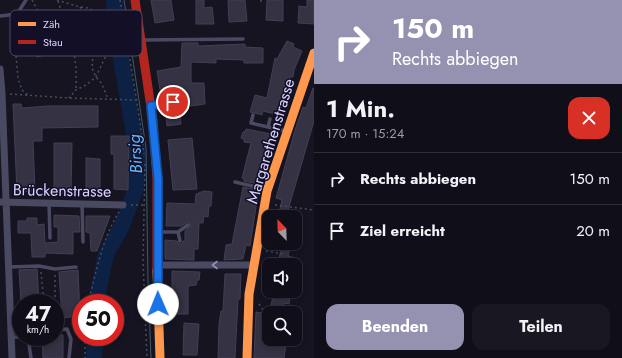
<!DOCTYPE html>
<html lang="de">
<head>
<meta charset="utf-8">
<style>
  :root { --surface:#100f19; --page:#191822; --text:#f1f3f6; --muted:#9c9ca2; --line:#302f38; --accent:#9591b1 }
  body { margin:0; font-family:Jost,sans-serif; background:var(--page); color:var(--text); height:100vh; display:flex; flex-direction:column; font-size:15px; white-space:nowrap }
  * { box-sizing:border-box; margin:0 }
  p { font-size:13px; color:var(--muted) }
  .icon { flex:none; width:22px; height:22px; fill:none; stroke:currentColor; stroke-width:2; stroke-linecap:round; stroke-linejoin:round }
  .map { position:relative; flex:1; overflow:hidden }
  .sheet { display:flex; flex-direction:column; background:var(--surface); width:308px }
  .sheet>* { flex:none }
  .hud { background:#9591b1; color:#fff; overflow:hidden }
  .needle { width:26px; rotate:337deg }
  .buttons { position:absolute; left:262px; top:210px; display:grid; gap:8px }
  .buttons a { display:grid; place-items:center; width:40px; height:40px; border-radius:8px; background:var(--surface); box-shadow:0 2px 6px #0003,0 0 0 1px var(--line); font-size:20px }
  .speed { position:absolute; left:12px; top:294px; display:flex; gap:8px; font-size:20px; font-weight:700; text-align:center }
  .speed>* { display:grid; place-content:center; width:52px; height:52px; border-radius:50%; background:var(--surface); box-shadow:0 2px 6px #0003,0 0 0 1px var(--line); line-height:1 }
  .speed small { font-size:10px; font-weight:400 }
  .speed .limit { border:6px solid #d22; background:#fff; color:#111 }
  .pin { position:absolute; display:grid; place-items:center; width:34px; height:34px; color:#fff; margin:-17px; border:2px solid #fff; border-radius:50%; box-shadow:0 1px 4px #0007 }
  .me { position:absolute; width:44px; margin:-22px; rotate:359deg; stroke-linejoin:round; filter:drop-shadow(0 0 3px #0008) }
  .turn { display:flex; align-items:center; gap:14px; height:84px; padding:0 12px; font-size:18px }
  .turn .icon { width:52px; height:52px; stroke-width:2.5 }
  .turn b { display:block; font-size:28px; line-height:34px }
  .round { display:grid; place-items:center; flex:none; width:42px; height:42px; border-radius:12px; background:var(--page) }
  .overview { display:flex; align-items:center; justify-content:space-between; height:68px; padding:0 12px }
  h1 { font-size:24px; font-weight:700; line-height:30px }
  .primary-button { display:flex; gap:8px; margin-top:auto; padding:8px 12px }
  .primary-button a { flex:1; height:46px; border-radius:12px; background:var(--accent); color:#fff; font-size:16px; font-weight:700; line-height:46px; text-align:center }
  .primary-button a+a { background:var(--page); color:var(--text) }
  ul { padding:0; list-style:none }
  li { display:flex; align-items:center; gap:12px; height:52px; padding:0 12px; border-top:1px solid var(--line) }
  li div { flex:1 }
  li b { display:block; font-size:15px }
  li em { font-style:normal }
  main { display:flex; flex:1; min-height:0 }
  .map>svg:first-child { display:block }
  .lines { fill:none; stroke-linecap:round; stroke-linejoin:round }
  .river { stroke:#0d2144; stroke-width:16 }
  .building { fill:#343243; stroke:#433f54 }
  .path { stroke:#44505f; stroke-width:1.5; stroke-dasharray:2 3; stroke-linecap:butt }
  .lane { stroke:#4a4962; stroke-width:3.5 }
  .street { stroke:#4a4962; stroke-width:7 }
  .slow { stroke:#ff974d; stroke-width:9 }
  .jam { stroke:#b3261e; stroke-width:9 }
  .tram { stroke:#43596b; stroke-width:1 }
  .oneway { stroke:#928eb0 }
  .route-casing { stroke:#114b97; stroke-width:10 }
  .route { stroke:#1a73e8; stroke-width:7 }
  .labels { text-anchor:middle; stroke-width:3; stroke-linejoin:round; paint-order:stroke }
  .street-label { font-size:16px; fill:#d9d4ff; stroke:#130f26 }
  .water-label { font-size:17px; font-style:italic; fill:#62b6ff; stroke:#130f26 }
  .key { fill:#130f26; stroke:#4e4a67; stroke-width:1 }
  .key-label { font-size:11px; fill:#d9d4ff }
</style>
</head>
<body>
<main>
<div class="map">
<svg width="314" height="358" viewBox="0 0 314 358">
  <rect width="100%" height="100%" fill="#161421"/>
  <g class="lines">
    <path class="river" d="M96 303 106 254 121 228 135 191 138 172 137 150 113 14 115 5 114 0
      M94 358 95 337"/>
  </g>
  <path class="building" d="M151 0H171L174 20 155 23Z
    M196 0H204V8L212 7 214 24H196Z
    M228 0H245L247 21 229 22Z
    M267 0H283V21L266 20Z
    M307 0H314V24L298 23 299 6 307 7Z
    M63 17 71 48 37 57 30 26Z
    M287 41 294 44 293 47 302 51 294 70 293 77H290L288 90 279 115 263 111 262 115 250 112 255 95 267 98 275 58 277 59Z
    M182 43H198V46L245 44V47L263 48V63H244V60L216 59V63L191 62V83H204L205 104 176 108 175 94 161 96 157 71 181 67Z
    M313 88H314V121L286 217H278L282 200 276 198 295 130 303 107 306 108Z
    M13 104H21L22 108 48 106H98V127L42 128V141H33L35 191 17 192Z
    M180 111 181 124 167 126 166 115H171V112Z
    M246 129 271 134 266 158 259 184 244 181V179L242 178 251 143 244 142V139L241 138 243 132H245Z
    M111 136H129L128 190 114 189V154H111Z
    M192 138 197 189 173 190 168 140Z
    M54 143H72L71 193H54Z
    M86 158 100 159V194L86 193Z
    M243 187 257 190 256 193 258 194 250 246 246 245 243 259 224 260 226 245 232 244Z
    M204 191 212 192 211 206H209L208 217 204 216 203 223H199L198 249H194V260L165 259V240L177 241 179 244H182L183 241H185V231L191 225 188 222 181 226H166L167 203 195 204 196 194Z
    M54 215 79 216 80 232H73V254L45 253V257H32L31 233H18V221H27V218H37V225L44 224 45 243 58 242V227H54Z
    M86 216H110L97 251H91L90 233 86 232Z
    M282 243H291L288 256 299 259 298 265H278Z
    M37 269 39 303H21L19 270Z
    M78 270 80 316 62 318 59 272Z
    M172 271 200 272 199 280H197L196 285 188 286V314H172Z
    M225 274H241L240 299H238L235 358H218L219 324 221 311H223Z
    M274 291H291L289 304 284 303V308L271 306Z
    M256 312 269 314V339H283L282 343 286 344 284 358H254Z
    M184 323 199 324 197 355H183Z
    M55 335H63V358H43L42 337H55Z"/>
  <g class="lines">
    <path class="path" d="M32 0 38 11 41 22 64 16 71 43H74L66 15 67 14
      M57 0 80 7 89 8 98 14 106 30 109 49 96 77 86 85 76 90 69 98
      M120 0 139 115 144 154
      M261 0V3
      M58 1 61 10 67 14 75 43 74 53 76 67V90
      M80 7 90 26 94 39 92 68 96 77 102 84 108 99
      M13 21 18 79 22 90 28 95
      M10 94 69 98 136 100
      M145 164 143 260 147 358
      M131 205H144
      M275 205 314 210
      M266 251 283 254
      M41 272 44 303
      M55 275V303
      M261 284 263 286 269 282
      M88 303C96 273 102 239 119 212
      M259 304 264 311H276
      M85 337V358"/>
    <path class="lane" d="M0 16 17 14 26 0
      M142 40 243 39
      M152 106 173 102
      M253 115 251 123 285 131
      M268 127 270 119
      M235 182 265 189
      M49 203 50 238
      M82 204 83 242
      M159 232H178L188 225
      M178 232 180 241
      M8 267 39 266 55 269 76 267
      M55 330 67 329 71 339 69 358
      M11 337H21
      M28 337 31 358"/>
    <path class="street" d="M0 69 2 93 12 358
      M0 202 123 205
      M157 265H254"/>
    <path class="slow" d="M157 270 160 358
      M247 358 249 294 267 191 314 53"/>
    <path class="jam" d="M135 0 153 121 157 179V270"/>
    <path class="tram" d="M124 0 146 148 148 280 151 358"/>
  </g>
  <defs><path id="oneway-chevron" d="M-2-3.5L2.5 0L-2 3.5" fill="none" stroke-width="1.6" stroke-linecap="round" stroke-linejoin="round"/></defs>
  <use class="oneway" href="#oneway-chevron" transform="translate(215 265) rotate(-180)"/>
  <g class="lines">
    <defs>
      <path id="route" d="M158 304V179L151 106 173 102"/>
    </defs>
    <use href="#route" class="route-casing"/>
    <use href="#route" class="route"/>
  </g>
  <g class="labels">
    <g class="street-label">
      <text transform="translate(270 141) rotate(-73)" y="6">Margarethenstrasse</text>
      <text transform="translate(62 190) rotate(1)" y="6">Brückenstrasse</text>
    </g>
    <g class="water-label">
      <text transform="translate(135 154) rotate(-94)" y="6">Birsig</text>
    </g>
  </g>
  <rect x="10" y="10" width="132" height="46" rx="6" class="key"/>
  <rect x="18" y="22" width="18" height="4" fill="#ff974d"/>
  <rect x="18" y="40" width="18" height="4" fill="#b3261e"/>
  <g class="key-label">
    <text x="43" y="28">Zäh</text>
    <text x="43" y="46">Stau</text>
  </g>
</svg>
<div class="buttons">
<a><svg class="needle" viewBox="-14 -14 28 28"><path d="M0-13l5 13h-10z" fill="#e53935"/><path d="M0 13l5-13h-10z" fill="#9c9ca2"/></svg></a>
<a><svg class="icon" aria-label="sound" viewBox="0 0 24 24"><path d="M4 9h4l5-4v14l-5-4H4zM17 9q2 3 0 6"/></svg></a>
<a><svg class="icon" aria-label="search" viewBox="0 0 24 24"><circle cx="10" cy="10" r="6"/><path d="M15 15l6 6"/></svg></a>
</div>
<div class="speed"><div>47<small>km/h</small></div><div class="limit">50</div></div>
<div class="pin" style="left:173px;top:102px;background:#d93025"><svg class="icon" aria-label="arrive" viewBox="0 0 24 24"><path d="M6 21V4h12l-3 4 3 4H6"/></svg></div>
<svg class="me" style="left:158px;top:304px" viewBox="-20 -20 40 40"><circle r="19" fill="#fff"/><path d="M0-13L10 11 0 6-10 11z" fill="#1a73e8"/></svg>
</div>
<section class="sheet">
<div class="hud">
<div class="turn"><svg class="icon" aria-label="right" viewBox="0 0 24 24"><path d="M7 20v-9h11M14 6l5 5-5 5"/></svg><div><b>150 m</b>Rechts abbiegen</div></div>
</div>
<div class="overview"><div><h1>1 Min.</h1><p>170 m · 15:24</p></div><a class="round" style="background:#d93025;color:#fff"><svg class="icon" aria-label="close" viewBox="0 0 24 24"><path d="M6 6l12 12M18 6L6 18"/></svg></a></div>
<ul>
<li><svg class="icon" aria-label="right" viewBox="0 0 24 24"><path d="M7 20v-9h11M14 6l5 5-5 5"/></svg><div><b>Rechts abbiegen</b></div><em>150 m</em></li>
<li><svg class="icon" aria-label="arrive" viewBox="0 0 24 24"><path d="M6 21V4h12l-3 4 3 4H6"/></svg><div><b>Ziel erreicht</b></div><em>20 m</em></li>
</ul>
<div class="primary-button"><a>Beenden</a><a>Teilen</a></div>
</section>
</main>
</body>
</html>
